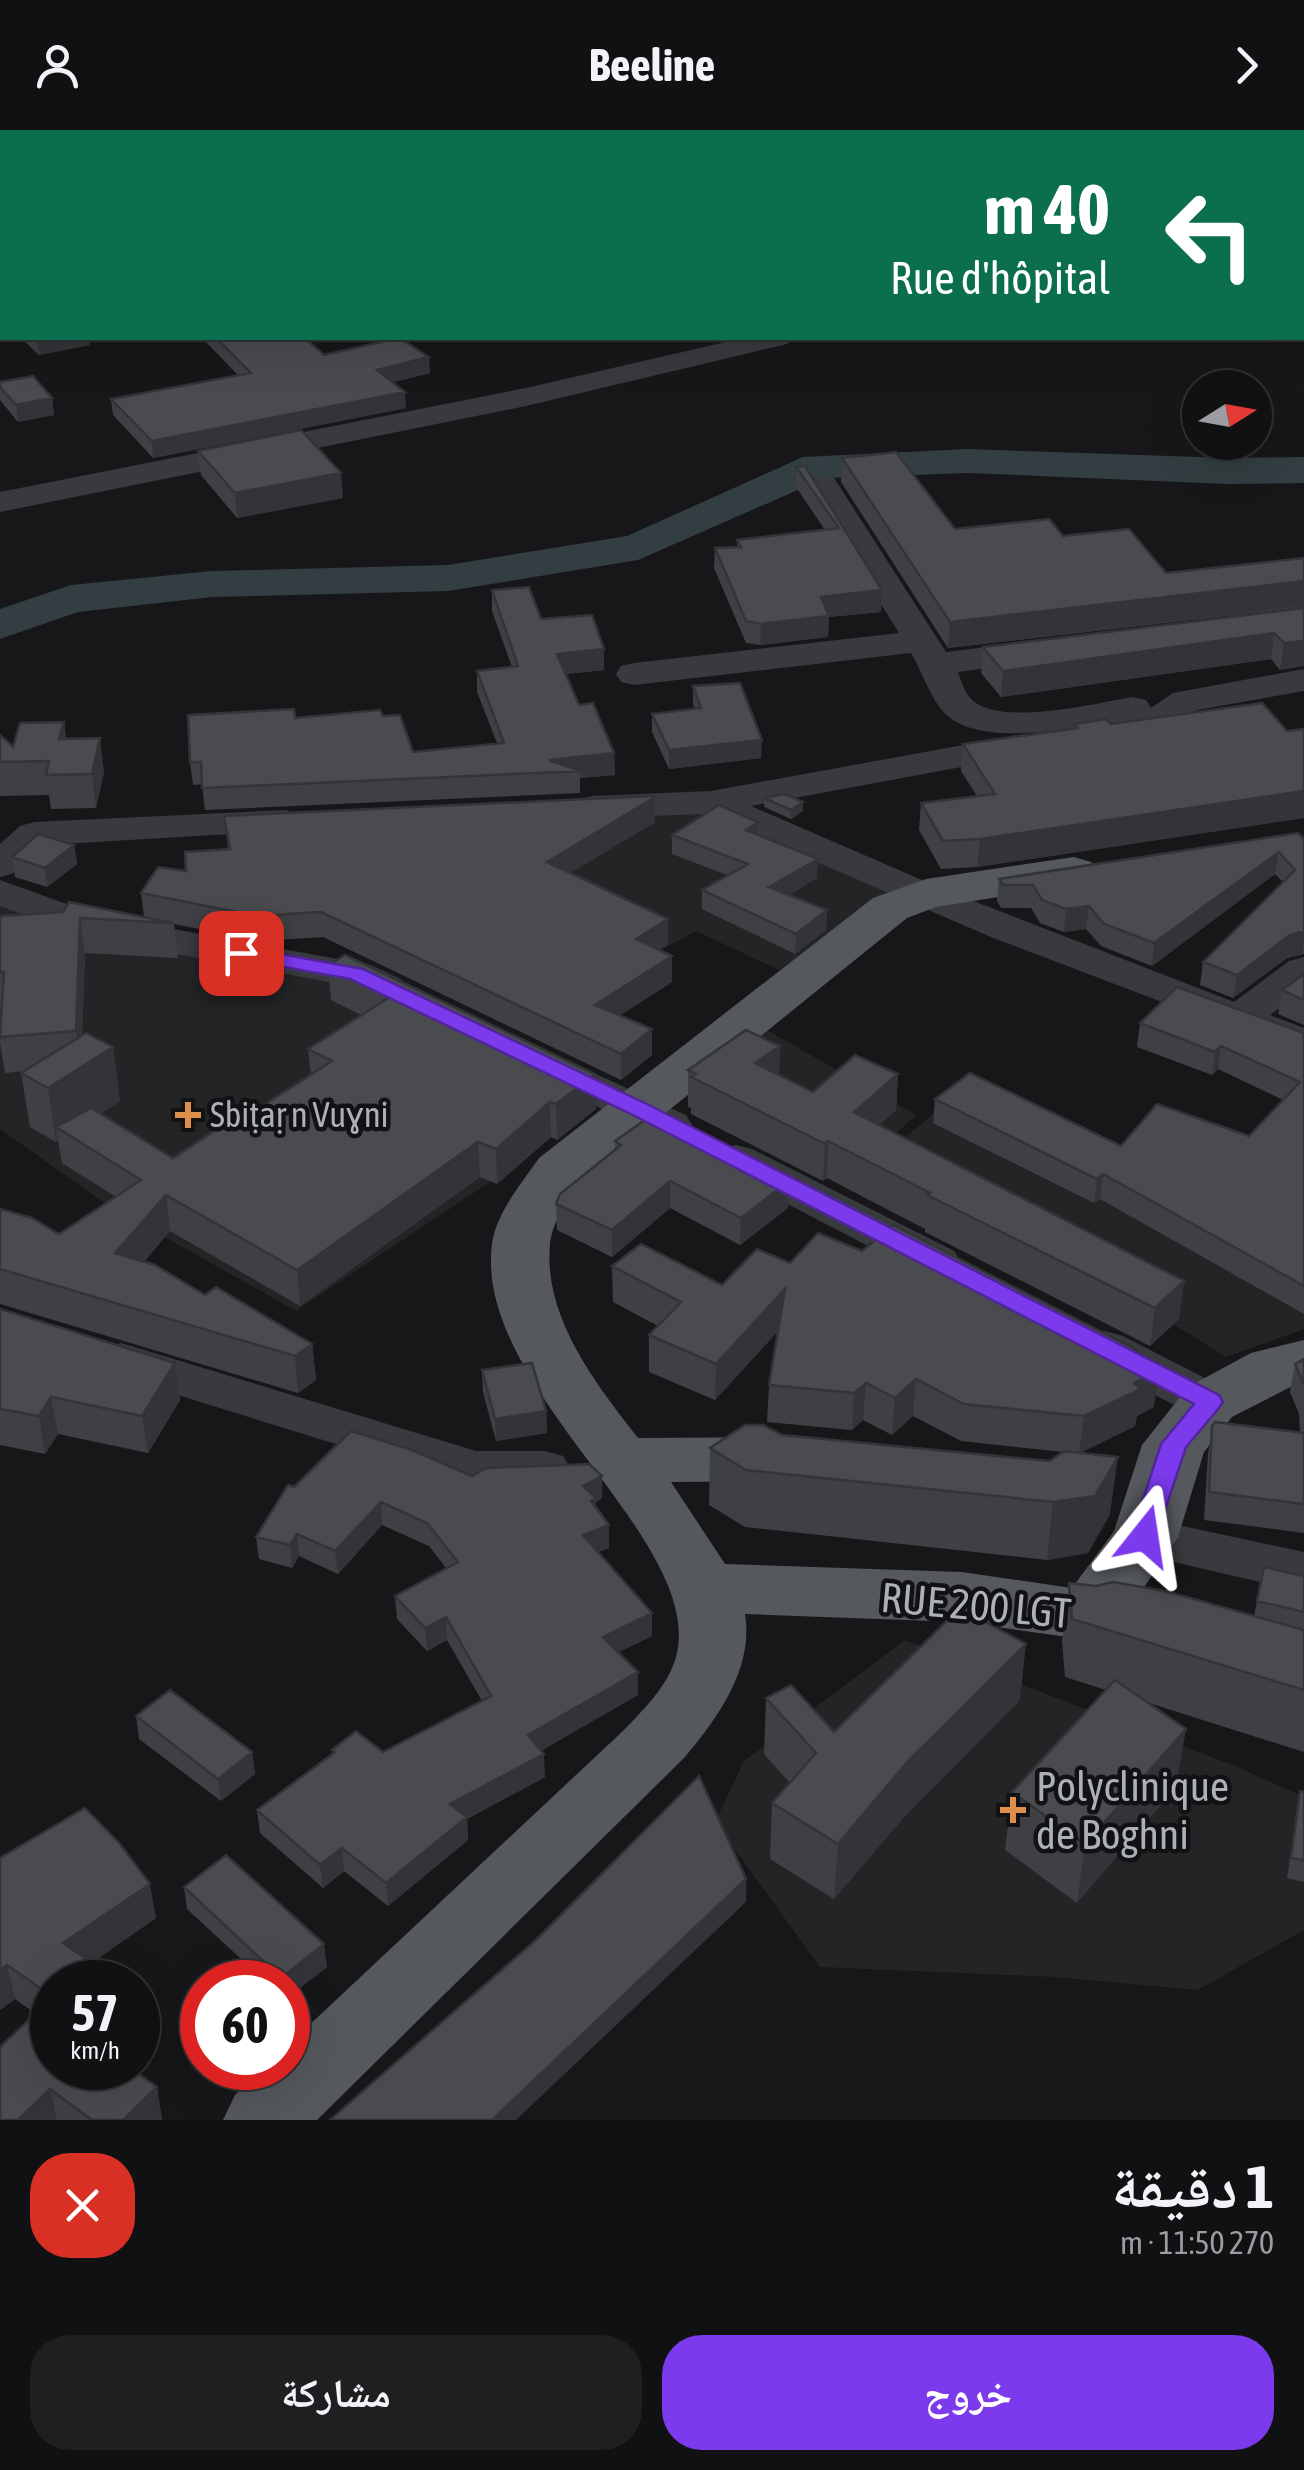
<!DOCTYPE html>
<html lang="ar">
<head>
<meta charset="utf-8">
<style>
  :root { --surface:#111113; --page:#1e1f21; --text:#f1f3f6; --muted:#9c9da0; --line:#303133; --accent:#7c3aed }
  body { margin:0; font-family:"Asap Condensed","Noto Naskh Arabic",sans-serif; background:var(--page); color:var(--text); direction:rtl; height:100vh; display:flex; flex-direction:column; font-size:38px; white-space:nowrap }
  * { box-sizing:border-box; margin:0 }
  p { font-size:32px; color:var(--muted) }
  .icon { flex:none; width:55px; height:55px; fill:none; stroke:currentColor; stroke-width:2; stroke-linecap:round; stroke-linejoin:round }
  .map { position:relative; height:1990px; overflow:hidden; direction:ltr }
  .details { display:flex; flex-direction:column; background:var(--surface); flex:1 }
  .details>* { flex:none }
  .banner { position:absolute; left:0px; top:0px; width:1305px; height:210px; box-shadow:0 10px 40px #0002,0 0 0 2px var(--line); direction:rtl; background:#0b6e4f; color:#fff; overflow:hidden }
  .needle { width:65px; rotate:79deg }
  .buttons { position:absolute; left:1182px; top:240px; display:grid; gap:20px }
  .buttons a { display:grid; place-items:center; width:90px; height:90px; border-radius:50%; background:var(--surface); box-shadow:0 10px 40px #0002,0 0 0 2px var(--line); font-size:50px }
  .speed { position:absolute; left:30px; top:1830px; display:flex; gap:20px; font-size:50px; font-weight:700; text-align:center }
  .speed>* { display:grid; place-content:center; width:130px; height:130px; border-radius:50%; background:var(--surface); box-shadow:0 10px 40px #0002,0 0 0 2px var(--line); line-height:1 }
  .speed small { font-size:25px; font-weight:400 }
  .speed .limit { border:15px solid #d22; background:#fff; color:#111 }
  .pin { position:absolute; display:grid; place-items:center; width:85px; height:85px; color:#fff; margin:-42px; border-radius:20px; box-shadow:0 5px 15px #0006 }
  .me { position:absolute; width:110px; margin:-55px; rotate:15deg; stroke-linejoin:round; filter:drop-shadow(0 0 8px #0008) }
  .turn { display:flex; align-items:center; gap:35px; height:210px; padding:0 30px; font-size:45px }
  .turn .icon { width:130px; height:130px; stroke-width:2.5 }
  .turn b { display:block; font-size:70px; line-height:85px }
  .round { display:grid; place-items:center; flex:none; width:105px; height:105px; border-radius:40px; background:var(--page) }
  .headline { display:flex; align-items:center; justify-content:space-between; height:170px; padding:0 30px }
  h1 { font-size:60px; font-weight:700; line-height:75px }
  .cta { display:flex; gap:20px; margin-top:auto; padding:20px 30px }
  .cta a { flex:1; height:115px; border-radius:40px; background:var(--accent); color:#fff; font-size:40px; font-weight:700; line-height:115px; text-align:center }
  .cta a+a { background:var(--page); color:var(--text) }
  header { display:flex; justify-content:space-between; align-items:center; height:130px; padding:0 30px; background:var(--surface); font-size:45px; font-weight:700 }
  .map>svg:first-child { display:block }
  .built { fill:#232426 }
  .lines { fill:none; stroke-linecap:round; stroke-linejoin:round }
  .river { fill:#333e42; fill-rule:evenodd }
  .minor { fill:#383a3d; fill-rule:evenodd }
  .major { fill:#55585c; fill-rule:evenodd }
  .wall { fill:#3f4043 }
  .shaded-wall { fill:#333437 }
  .building { fill:#494b4e; stroke:#333437; stroke-width:2.5 }
  .route { fill:#7c3aed; stroke:#51269a; stroke-width:2.5 }
  .poi-dot { fill:#dd8e4a; stroke:#121214; stroke-width:4 }
  .labels { text-anchor:middle; stroke-width:9; stroke-linejoin:round; paint-order:stroke }
  .poi-label { font-size:35px; fill:#abb1b7; stroke:#121214; text-anchor:start }
  .near-street-label { font-size:42px; fill:#abb1b7; stroke:#121214 }
  .near-poi-label { font-size:42px; fill:#abb1b7; stroke:#121214; text-anchor:start }
</style>
</head>
<body>
<header><svg class="icon" aria-label="forward" viewBox="0 0 24 24"><path d="M9 5l7 7-7 7"/></svg>Beeline<svg class="icon" aria-label="person" viewBox="0 0 24 24"><circle cx="12" cy="8" r="4"/><path d="M4 21q1-7 8-7t8 7"/></svg></header>
<div class="map">
<svg width="1304" height="1990" viewBox="0 0 1304 1990">
  <rect width="100%" height="100%" fill="#171719"/>
  <path class="built" d="M662 677 686 679 893 762 779 840 696 801 657 822 537 744Z
    M0 765 359 843 493 1050 296 1181 106 1074 0 999Z
    M767 900 916 985 856 1040 694 953Z
    M977 948 1304 1123V1199L1226 1227 1106 1152 864 1041Z
    M905 1510 1235 1636 1304 1667V1800L1198 1860 1055 1847 820 1837 715 1692 744 1631Z"/>
  <g class="lines">
    <path class="river" d="M968 319 1227 328 1304 327V353L1227 354 968 343 825 348 638 430 448 461 212 467 78 482 0 509V479L71 455 212 441 448 435 627 406 803 327Z"/>
    <path class="minor" d="M1304 74V90L1302 91V75Z
      M743 208H791L787 214 526 276 0 382V362L526 258Z
      M823 346 834 348 946 522 1044 510 1056 514 1062 521 1056 528 958 542C961 551 965 563 972 570 1001 597 1096 573 1133 567L1146 570 1151 578 1173 563 1304 539V561L1197 580 1169 599 1156 602 1102 612 1089 609 1084 601 1087 596C1047 602 969 615 941 579 928 563 922 541 911 523L634 555 621 552 616 544 621 536 634 533 899 503 807 355 812 348Z
      M1024 604 1037 607 1043 615 1037 623 751 676 945 760 1234 872 1289 831 1304 827V860L1270 885 1304 898V926L991 807 705 684 593 688 579 685 574 677 579 669 593 666 711 661Z
      M285 680 299 684 304 692 299 700 45 715 14 743 0 747V714L20 696 34 692Z
      M0 750 97 785 371 835 401 849 407 858 401 867 386 871 345 855 88 808 0 776Z
      M543 920 686 985 692 995 686 1005 670 1009 654 1005 528 942 521 933 528 924Z
      M736 1015 752 1019 954 1121 961 1132 954 1143 937 1147 920 1143 720 1039 713 1029 720 1019Z
      M1105 1201 1123 1206 1228 1260 1235 1272 1228 1284 1210 1289 1192 1284 1087 1230 1080 1218 1087 1206Z
      M121 1213 476 1321H545L563 1326 571 1339 563 1352 545 1357H475L103 1242 96 1230 103 1218Z
      M1145 1388 1304 1422V1462L1126 1421 1118 1407 1126 1393Z"/>
    <path class="major" d="M0 0H14L16 2H2L0 14Z
      M49 0H168L48 2Z
      M341 0H408L410 2H343Z
      M1291 0H1304V15L1302 2H1290Z
      M1074 727 1091 732 1098 742 1091 752 936 777 907 788 580 1052C568 1070 552 1092 550 1114 543 1187 596 1254 638 1308L784 1307 806 1313 816 1329 806 1345 784 1351 671 1352 725 1434 962 1442 1072 1458 1114 1401 1142 1315 1188 1257 1251 1223 1304 1210V1250L1232 1287 1204 1322 1178 1407 1113 1503 1089 1510 962 1492 745 1484C754 1538 718 1588 684 1628L317 1990H223L235 1965 264 1938H288V1915L624 1600C644 1579 668 1556 676 1527 707 1410 473 1259 492 1114 496 1083 522 1053 539 1028L873 768 926 749Z"/>
  </g>
  <path class="wall" d="M568 0H802V2H727L726 0 663 2H569Z
    M1076 0H1213L1212 2H1125Z
    M21 208H108L89 211 90 215 39 225Z
    M202 208H305L324 225 430 243 393 252 406 278 153 328 113 285 111 269 239 246Z
    M0 252 52 268 54 285 18 292 0 270Z
    M198 321 343 368 237 388 201 345Z
    M842 328 955 399 1063 406 1166 443 1304 428V477L948 518 841 352Z
    M796 337 882 460 881 482 829 487 828 507 760 515 746 513 714 438 715 418 737 417V410L825 400 796 357Z
    M492 460 541 489 604 519V540L566 544 579 575 614 623 615 645 580 648V663L205 680 202 654 193 655 190 632 295 588 383 586 413 622 497 613 477 562V541L512 537 492 481Z
    M1304 478V536L1280 540 1271 529 1001 567 981 543 983 517Z
    M693 556 761 628 669 639 652 602V584L695 579 693 574Z
    M64 592 66 609 104 642 96 678 51 679 49 665 0 666V605L13 617Z
    M1075 594H1111L1287 601 1304 599V688L977 737 941 739 919 700 921 673 977 666 961 641 963 614 1075 599Z
    M764 668 803 681 791 689 764 677Z
    M224 686 655 692 570 743 668 814 659 820 672 826V852L619 886 652 925 621 950 323 807 260 811 174 794 178 828 85 823 82 906 113 917 120 971 101 983 173 1028 248 985 311 945 308 919 361 885 331 870 328 836 345 825 596 979 557 1010 551 1007 497 1054 480 1047 300 1176 170 1101 144 1132 205 1165 312 1214 316 1250 298 1263 0 1174V1079L59 1104 116 1067 62 1033 58 1010 56 1012 30 997 21 943 24 941 5 943 0 913 1 879H0V786L144 787 141 763 228 719Z
    M758 692V705L817 748 789 765 827 780 826 800 795 824 702 779V760L727 745 672 724V705Z
    M1304 709V824L1287 828 1233 868 1200 855 1203 832 1283 752 1275 744 1152 836 1101 816 1086 799 1064 802 1040 793 1031 778H1001L997 771 999 749Z
    M74 715 77 734 47 757 15 747 12 727Z
    M1304 844V895L1278 884 1282 860Z
    M1140 893 1304 903V1184L1100 1069 1094 1073 933 993 935 969 1121 1016 1249 1006 1283 970 1218 939 1212 945 1137 917Z
    M780 916 779 945 813 962 898 944 896 980 879 995 1184 1151 1179 1189 1150 1216 925 1102V1099L827 1048 823 1051 691 984V978L688 977V940Z
    M615 1011 789 1051 788 1078 740 1115 670 1078 612 1127 557 1100 556 1074 615 1020Z
    M612 1136 722 1155 1154 1277 1137 1286 1135 1296 1080 1323 1110 1384 1088 1423 1047 1430 745 1397 709 1375 710 1318 782 1305 1050 1331 1063 1322 961 1311 913 1286 892 1305 863 1290 852 1300 767 1292 769 1255 777 1202 715 1270 649 1242V1205L658 1196 613 1172Z
    M0 1179 175 1233 180 1270 148 1323 58 1304 45 1324 0 1315Z
    M1304 1229V1403L1204 1390 1208 1324 1212 1296 1300 1303 1299 1284 1290 1262 1295 1234Z
    M482 1240 546 1281 547 1303 496 1311 483 1262Z
    M472 1346H602V1368L596 1372V1377L609 1418 598 1422 652 1506 618 1522 638 1565 541 1620 545 1647 467 1689 468 1710 388 1776 344 1741 323 1758 260 1703 257 1680 333 1624 332 1620 383 1622 482 1571 447 1510 427 1521 397 1489 395 1466 446 1438 429 1416 382 1395 338 1444 299 1426 292 1438 259 1429 256 1407 294 1357Z
    M1264 1437 1304 1446V1622L1149 1573 1176 1657 1077 1773 1005 1720 1012 1662 1106 1560 1065 1547 1062 1511 1069 1453 1254 1486Z
    M766 1568 834 1602 1020 1570 904 1687 834 1769 770 1729 772 1673 790 1653 764 1624Z
    M136 1586 252 1622 255 1644 221 1671 139 1609Z
    M1300 1661 1304 1662V1752L1287 1748Z
    M0 1728 156 1788 91 1833 52 1938 157 1957 162 1990H0L36 1884 15 1869 0 1880Z
    M184 1757 327 1837 288 1867V1852H266L187 1779Z"/>
  <path class="shaded-wall" d="M728 0H802V2H728Z
    M48 208H108L89 211 90 215 39 225 37 210Z
    M429 227 430 243 378 256 377 240Z
    M405 262 406 278 153 328 152 311Z
    M52 268 54 285 18 292 16 275Z
    M341 343 343 368 237 388 235 363Z
    M1304 451V476L948 518 950 492Z
    M882 460 881 482 829 487 828 507 760 515 761 494 821 467Z
    M1274 503 1271 529 1001 567 1003 541Z
    M1304 511V536L1280 540 1284 513Z
    M604 519V540L557 545V524Z
    M64 592 68 625 59 609Z
    M100 608 104 642 96 678 92 644Z
    M762 610 761 628 669 639V620Z
    M614 623 615 645 580 648V641L549 630Z
    M1304 661V688L977 737 980 709Z
    M655 667V692L547 757V732Z
    M803 672V681L791 689V680Z
    M758 692V711L746 700Z
    M74 715 77 734 47 757 45 738Z
    M1279 722 1275 744 1152 836 1154 813Z
    M818 729 817 748 769 777V757Z
    M1089 776 1086 799 1064 802 1066 779Z
    M827 780 826 800 795 824 796 804Z
    M80 788 85 823 81 937 76 901Z
    M668 789V814L636 834V809Z
    M1304 801 1303 823 1287 828 1233 868 1237 845 1290 805Z
    M672 826V852L595 901V875Z
    M652 899V925L621 950V924Z
    M780 916 778 952 755 933Z
    M1221 916 1218 939 1212 945 1215 922Z
    M113 917 120 971 68 1004 56 997 58 1010 56 1012 48 958Z
    M595 944 596 979 557 1010 556 974Z
    M898 944 896 980 852 1019 854 982Z
    M550 972 551 1007 497 1054 496 1019Z
    M828 1011 827 1048 823 1051 825 1014Z
    M478 1012 480 1047 300 1176 297 1140Z
    M1103 1044 1100 1069 1094 1073 1097 1049Z
    M670 1051V1078L612 1127V1100Z
    M789 1051 788 1078 740 1115 741 1088Z
    M166 1065 170 1101 120 1160 115 1123Z
    M1184 1151 1179 1189 1150 1216 1155 1178Z
    M785 1159 783 1196 715 1270 716 1234Z
    M312 1214 316 1250 298 1263 295 1226Z
    M175 1233 180 1270 148 1323 142 1286Z
    M1159 1240 1154 1277 1137 1286 1135 1296 1079 1323 1084 1286 1134 1253Z
    M916 1249 913 1286 892 1305 895 1268Z
    M866 1253 863 1290 852 1300 854 1263Z
    M51 1267 58 1304 45 1324 39 1286Z
    M546 1281 547 1303 496 1311 495 1289Z
    M1118 1327 1110 1384 1088 1423 1047 1430 1053 1372Z
    M602 1346V1368L596 1372V1391L583 1356Z
    M381 1372 382 1395 338 1444 335 1421Z
    M609 1395V1418L583 1428V1405Z
    M297 1404 299 1426 292 1438 290 1415Z
    M652 1483V1506L603 1530V1507Z
    M446 1487 447 1510 427 1521 425 1498Z
    M1026 1514 1020 1570 904 1687 834 1769 838 1714 908 1631Z
    M638 1542V1565L529 1628 528 1605Z
    M1186 1599 1176 1657 1077 1773 1085 1714Z
    M252 1622 255 1644 221 1671 218 1649Z
    M544 1624 545 1647 467 1689 468 1710 388 1776 386 1753 450 1674Z
    M342 1718 344 1741 323 1758 320 1735Z
    M746 1749V1772L516 1990H492Z
    M150 1754 156 1788 70 1848 63 1813Z
    M324 1814 327 1837 288 1867V1852H282L281 1848Z
    M7 1835 15 1869 0 1880V1840Z
    M157 1957 162 1990H123Z
    M50 1959 57 1990H18Z"/>
  <path class="building" d="M1077 0H1105L1106 2H1077Z
    M1302 14H1304V58L1302 59Z
    M216 208H305L324 225 399 208 429 227 377 240 405 262 152 311 111 269 251 243Z
    M33 246 52 268 16 275 0 257V252Z
    M301 300 341 343 235 363 198 321Z
    M896 322 955 399 1049 389 1063 406 1129 399 1166 443 1304 428V451L950 492 842 328Z
    M805 336 882 460 821 467 829 486 761 494 746 491 715 418 741 417 737 410 839 398 796 337Z
    M529 457 541 489 592 485 604 519 557 524 579 575 593 573 614 623 549 630 580 641 202 658 201 632H190L188 585 294 579 295 588 380 580 383 586 400 585 413 622 504 613 477 541 518 536 492 460Z
    M1304 478V511L1284 513 1274 503 1003 541 983 517Z
    M740 553 762 610 669 620 652 584 701 578 693 556Z
    M1262 573 1287 601 1304 599V661L980 709 943 711 921 673 995 664 963 614 1078 598 1075 594 1106 589 1111 594Z
    M64 592 59 609 100 608 92 644 46 645 49 631 0 632V605L13 617 20 593Z
    M785 664 803 672 791 680 764 668Z
    M651 666 655 667 547 732 668 789 636 809 672 826 595 875 652 899 621 924 321 782 257 786 141 763 158 737 186 741 185 722 230 719 224 686Z
    M719 675 758 692 746 700 818 729 769 757 827 780 796 804 702 760 748 734 672 705Z
    M1298 703 1304 709V801L1290 805 1237 845 1203 832 1295 740 1279 722 1154 813 1104 794 1089 776 1066 779 1042 770 1033 755H1003L999 749Z
    M38 704 74 715 45 738 12 727Z
    M69 772 173 793 80 788 76 901 0 907 4 842 0 843V786L63 782Z
    M345 825 595 944 556 974 550 972 496 1019 478 1012 297 1140 166 1065 115 1123 155 1135 205 1165 216 1157 312 1214 295 1226 0 1139V1079L32 1088 59 1104 141 1050 56 997 91 978 173 1028 243 982 248 985 332 931 308 919 390 867 328 836Z
    M1304 844V870L1282 860Z
    M1177 857 1304 903V1156L1103 1044 1097 1049 935 969 970 943 1121 1016 1157 974 1249 1006 1300 952 1221 916 1215 922 1140 893Z
    M746 900 780 916 755 933 813 962 855 925 898 944 854 982 1184 1151 1155 1178 927 1065 930 1063 828 1011 825 1014 691 947 696 944 688 940Z
    M86 903 113 917 48 958 21 943Z
    M655 983 789 1051 741 1088 670 1051 612 1100 556 1074 560 1064 621 1015 615 1011Z
    M893 1095 1133 1218 1159 1240 1134 1253 1141 1259 1084 1286 964 1274 916 1249 895 1268 866 1253 854 1263 769 1255 785 1159 716 1234 649 1205 681 1172 612 1136 641 1114 722 1155 757 1119 790 1133 818 1103 862 1121Z
    M0 1179 175 1233 142 1286 51 1267 39 1286 0 1279Z
    M1304 1229V1255L1295 1234Z
    M532 1233 546 1281 495 1289 482 1240Z
    M1215 1292 1304 1303V1374L1209 1362 1212 1296Z
    M745 1295H763L782 1305 1050 1331 1064 1321 1118 1327 1095 1366 1053 1372 746 1340 710 1318Z
    M351 1301 412 1320 472 1346 486 1338 589 1334 602 1346 583 1356 596 1368 591 1371 609 1395 583 1405 652 1483 603 1507 638 1542 528 1605 544 1624 450 1674 467 1687 386 1753 342 1718 320 1735 257 1680 335 1622 332 1620 356 1601 383 1622 491 1566 446 1487 425 1498 395 1466 458 1432 427 1393 381 1372 335 1421 297 1404 290 1415 256 1407 288 1355 294 1357Z
    M1264 1437 1304 1446V1482L1257 1471Z
    M1113 1452 1165 1461 1304 1500V1560L1072 1489 1069 1453 1096 1456Z
    M960 1478 1026 1514 908 1631 838 1714 772 1673 816 1623 766 1568 791 1555 834 1602Z
    M1115 1550 1186 1599 1085 1714 1012 1662Z
    M170 1560 252 1622 218 1649 136 1586Z
    M699 1646 746 1749 492 1990H330L536 1810Z
    M1300 1661 1304 1662V1730L1291 1728Z
    M85 1678 120 1714 150 1754 63 1813 120 1852H52V1866L7 1835 0 1840V1728Z
    M226 1725 324 1814 281 1848 184 1757Z
    M52 1868V1938H130L157 1957 123 1990H92L50 1959 18 1990H0V1917Z"/>
  <path class="route" d="M241 817 363 839 645 973 1219 1265 1223 1272 1219 1278 1186 1317 1154 1413H1135L1131 1406 1161 1314 1194 1274 629 983 350 849 234 828 231 823Z"/>
  <g class="poi-dot">
    <path d="M183 970h10v10h10v10h-10v10h-10v-10h-10v-10h10z"/>
    <path d="M1008 1665h10v10h10v10h-10v10h-10v-10h-10v-10h10z"/>
  </g>
  <g class="labels">
    <g class="poi-label">
      <text x="210" y="997">Sbiṭaṛ n Vuɣni</text>
    </g>
    <g class="near-street-label">
      <text transform="translate(976 1475) rotate(5)" y="15">RUE 200 LGT</text>
    </g>
    <g class="near-poi-label">
      <text x="1036" y="1671">Polyclinique<tspan x="1036" dy="48">de Boghni</tspan></text>
    </g>
  </g>
</svg>
<div class="buttons">
<a><svg class="needle" viewBox="-14 -14 28 28"><path d="M0-13l5 13h-10z" fill="#e53935"/><path d="M0 13l5-13h-10z" fill="#9c9da0"/></svg></a>
</div>
<div class="speed"><div>57<small>km/h</small></div><div class="limit">60</div></div>
<div class="pin" style="left:241px;top:823px;background:#d93025"><svg class="icon" aria-label="arrive" viewBox="0 0 24 24"><path d="M6 21V4h12l-3 4 3 4H6"/></svg></div>
<svg class="me" style="left:1145px;top:1406px" viewBox="-20 -20 40 40"><path d="M0-17L14 15 0 8-14 15z" fill="#7c3aed" stroke="#fff" stroke-width="4"/></svg>
<div class="banner">
<div class="turn"><svg class="icon" aria-label="left" viewBox="0 0 24 24"><path d="M17 20v-9H6M10 6l-5 5 5 5"/></svg><div><b>40 m</b>Rue d'hôpital</div></div>
</div>
</div>
<section class="details">
<div class="headline"><div><h1>1 دقيقة</h1><p>270 m · 11:50</p></div><a class="round" style="background:#d93025;color:#fff"><svg class="icon" aria-label="close" viewBox="0 0 24 24"><path d="M6 6l12 12M18 6L6 18"/></svg></a></div>
<div class="cta"><a>خروج</a><a>مشاركة</a></div>
</section>
</body>
</html>
